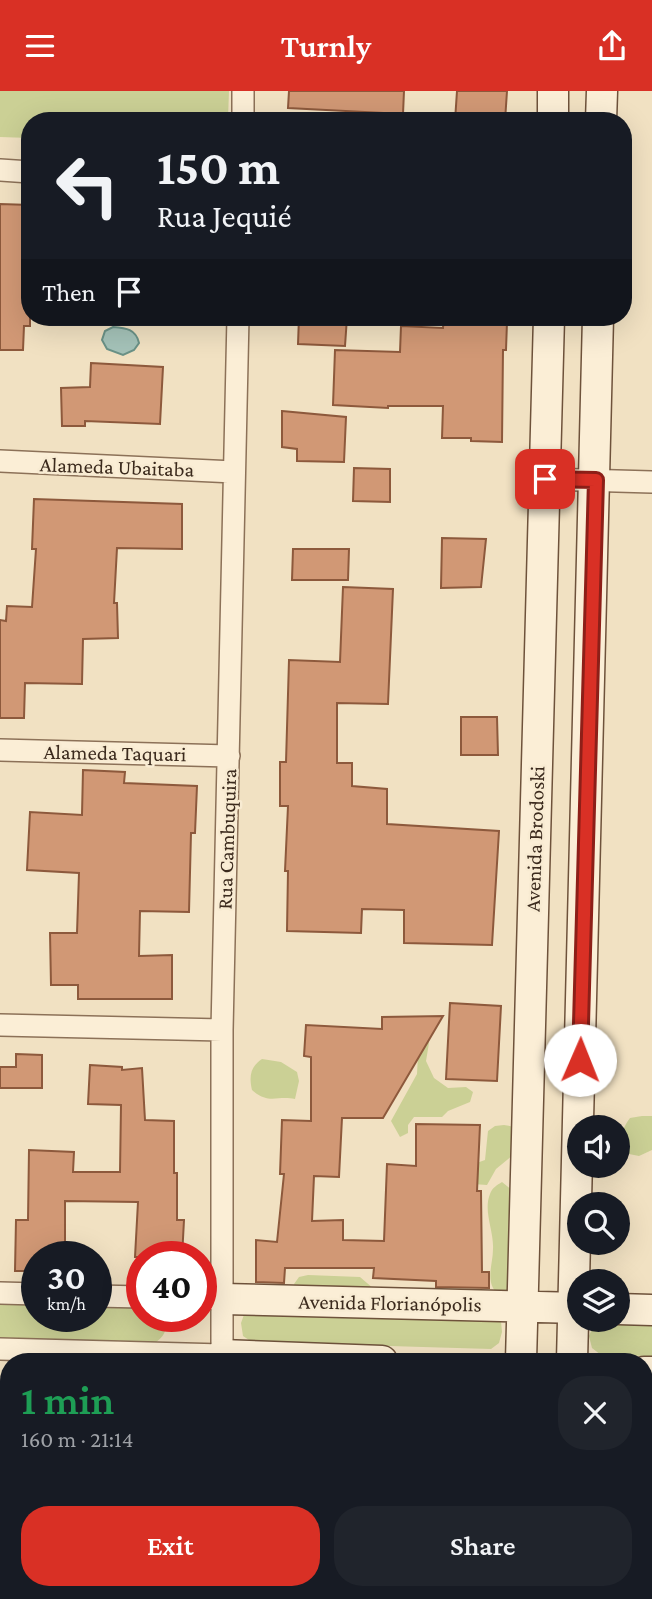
<!DOCTYPE html>
<html lang="en">
<head>
<meta charset="utf-8">
<style>
  :root { --surface:#171b24; --page:#20242c; --text:#f1f3f6; --muted:#9ea1a6; --accent:#d93025 }
  body { margin:0; font-family:"Crimson Pro",serif; background:var(--page); color:var(--text); height:100vh; display:flex; flex-direction:column; font-size:26px; white-space:nowrap }
  * { box-sizing:border-box; margin:0 }
  p { font-size:23px; color:var(--muted) }
  .icon { flex:none; width:38px; height:38px; fill:none; stroke:currentColor; stroke-width:2; stroke-linecap:round; stroke-linejoin:round }
  .map { position:relative; flex:1; overflow:hidden }
  .details { position:absolute; left:0px; top:1262px; width:653px; height:247px; display:flex; flex-direction:column; background:var(--surface); border-radius:28px 28px 0 0; box-shadow:0 7px 28px #0002 }
  .details>* { flex:none }
  .hud { position:absolute; left:21px; top:21px; width:611px; height:214px; border-radius:28px; box-shadow:0 7px 28px #0002; background:#171b24; color:var(--text); overflow:hidden }
  .tools { position:absolute; left:567px; top:1024px; display:grid; gap:14px }
  .tools a { display:grid; place-items:center; width:63px; height:63px; border-radius:50%; background:var(--surface); box-shadow:0 7px 28px #0002; font-size:35px }
  .speed { position:absolute; left:21px; top:1150px; display:flex; gap:14px; font-size:35px; font-weight:700; text-align:center }
  .speed>* { display:grid; place-content:center; width:91px; height:91px; border-radius:50%; background:var(--surface); box-shadow:0 7px 28px #0002; line-height:1 }
  .speed small { font-size:18px; font-weight:400 }
  .speed .limit { border:10px solid #d22; background:#fff; color:#111 }
  .pin { position:absolute; display:grid; place-items:center; width:60px; height:60px; color:#fff; margin:-30px; border-radius:14px; box-shadow:0 4px 10px #0006 }
  .me { position:absolute; width:77px; margin:-38px; rotate:1deg; stroke-linejoin:round; filter:drop-shadow(0 0 5px #0008) }
  .turn { display:flex; align-items:center; gap:24px; height:147px; padding:0 21px; font-size:32px }
  .turn .icon { width:91px; height:91px; stroke-width:2.5 }
  .turn b { display:block; font-size:49px; line-height:60px }
  .then { display:flex; align-items:center; height:66px; padding:0 21px; background:#0003; gap:14px; font-size:26px }
  .round { display:grid; place-items:center; flex:none; width:74px; height:74px; border-radius:28px; background:var(--page) }
  .head { display:flex; align-items:center; justify-content:space-between; height:119px; padding:0 21px }
  h1 { font-size:42px; font-weight:600; line-height:52px; color:#1e9e55 }
  .action { display:flex; gap:14px; margin-top:auto; padding:14px 21px }
  .action a { flex:1; height:80px; border-radius:28px; background:var(--accent); color:#fff; font-size:28px; font-weight:600; line-height:80px; text-align:center }
  .action a+a { background:var(--page); color:var(--text) }
  header { display:flex; justify-content:space-between; align-items:center; height:91px; padding:0 21px; background:var(--accent); color:#fff; font-size:32px; font-weight:600 }
  .map>svg:first-child { display:block }
  .green { fill:#cbd095 }
  .water { fill:#a5c3b9; stroke:#6b9287; stroke-width:2 }
  .building { fill:#d19875; stroke:#8d593c; stroke-width:2 }
  .lines { fill:none; stroke-linecap:round; stroke-linejoin:round }
  .street-casing { stroke:#8c7158; stroke-width:24 }
  .secondary-casing { stroke:#6e523b; stroke-width:33 }
  .street { stroke:#fbeed6; stroke-width:21 }
  .secondary { stroke:#fbeed6; stroke-width:30 }
  .route-casing { stroke:#8d1f18; stroke-width:18 }
  .route { stroke:#d93025; stroke-width:12 }
  .labels { text-anchor:middle; stroke-width:5; stroke-linejoin:round; paint-order:stroke }
  .street-label { font-size:21px; fill:#3b2a1d; stroke:#f8ebd2 }
</style>
</head>
<body>
<header><svg class="icon" aria-label="menu" viewBox="0 0 24 24"><path d="M4 6h16M4 12h16M4 18h16"/></svg>Turnly<svg class="icon" aria-label="share" viewBox="0 0 24 24"><path d="M12 15V3M7 8l5-5 5 5M5 13v7h14v-7"/></svg></header>
<div class="map">
<svg width="652" height="1508" viewBox="0 0 652 1508">
  <rect width="100%" height="100%" fill="#f1e1c2"/>
  <path class="green" d="M0 0H229L228 28 30 30V47L0 46Z
    M427 943 429 952 426 970 434 987 448 997 466 996 473 1001 470 1011 448 1020 442 1026H414L408 1034V1042L400 1046 391 1030 417 983 418 964Z
    M262 968 281 971 297 981 299 990 295 1008C277 1004 269 1014 252 999 249 986 250 976 262 968Z
    M642 1025H652V1059L639 1065 624 1062C620 1048 621 1039 630 1027Z
    M504 1034 521 1037 519 1059 496 1078 487 1094 459 1092 471 1074 485 1069 488 1040 495 1035Z
    M502 1091 517 1103 510 1197 507 1206C501 1204 496 1202 493 1197 487 1185 493 1171 493 1158 494 1140 483 1120 490 1103 492 1097 497 1094 502 1091Z
    M308 1184 360 1186 374 1198 298 1201 294 1193 299 1186Z
    M0 1213 37 1214V1225H96V1216L142 1217V1225H166C167 1238 166 1244 155 1252L0 1247Z
    M245 1221 493 1223 501 1230 502 1241 499 1252 491 1258 252 1251 243 1245 241 1232Z
    M605 1230 652 1231V1265L601 1264 592 1257 589 1245 594 1233Z
    M453 1500H506L505 1508H454Z"/>
  <path class="water" d="M113 236C126 237 136 238 139 252L134 259 123 264 107 258 102 249 105 240Z"/>
  <path class="building" d="M289 0H404L403 23 288 17Z
    M457 0H507L505 30H455Z
    M0 113 30 114V235H24L23 259H0Z
    M299 226H347L345 255 298 253Z
    M444 226H477V230L507 231 506 259H503L502 351 471 350V347H442L443 315H388V317L333 314 335 259 400 261 401 235 443 237Z
    M91 272 163 276 160 333 85 330V335H62L61 297 90 296Z
    M282 320 346 326 344 371 297 370V358L282 356Z
    M354 377 390 378V411L353 410Z
    M34 408 182 413V458L117 457 114 512H117L118 547 83 548 82 593 25 592 24 627H0V529L6 530 7 515 32 516 36 458H32Z
    M442 447 486 448 481 496 441 497Z
    M293 458H349L348 489H292Z
    M343 496 393 498 388 613 337 612V672H352V695L387 698V733L499 740 492 854 404 852V819L362 818 361 842 287 840 288 780H285L288 715H280V671H286L289 569 340 571Z
    M461 626H497L498 664H461Z
    M83 679 125 681 124 692 197 695 195 742H191L189 821 140 820 139 865 172 864V908H78V894H51L50 842H77L79 782 27 779 30 721 82 724Z
    M450 912 501 915 497 990 446 988Z
    M443 925 383 1027H342L339 1086 314 1085 312 1130 343 1129V1149L384 1150 387 1073 416 1075V1033L480 1034 477 1100H481L482 1181H489V1197L436 1196V1190L373 1187 374 1177H285L284 1192 256 1191V1149L277 1151 284 1083H280L282 1029 311 1030V966L304 965 306 934 382 938V926Z
    M16 963 42 964V997H0V976H16Z
    M90 974 122 976V979L142 977 145 1029 174 1030V1082H177V1129H184L182 1166H135L138 1111 65 1110V1166H37V1180H15L16 1129H28L29 1059 74 1061 73 1081H120L121 1014 88 1013Z"/>
  <g class="lines">
    <defs>
      <path id="street" d="M243 30V0
        M0 79 30 81
        M0 370 234 381
        M546 388 652 391
        M0 659 229 665
        M0 934 222 939
        M0 1202 37 1203
        M96 1205 142 1206
        M201 1207 223 1208
        M0 1258 222 1264
        M222 1270V939L238 226
        M215 1508V1500"/>
      <path id="secondary" d="M553 30V0
        M601 30 602 0
        M223 1208 579 1217
        M618 1218 652 1219
        M222 1264 382 1270
        M521 1270 549 226
        M572 1270 598 226
        M644 1281H652
        M515 1508V1500
        M565 1508V1500"/>
    </defs>
    <use href="#street" class="street-casing"/>
    <use href="#secondary" class="secondary-casing"/>
    <use href="#street" class="street"/>
    <use href="#secondary" class="secondary"/>
  </g>
  <g class="lines">
    <defs>
      <path id="route" d="M545 388 596 389 580 969"/>
    </defs>
    <use href="#route" class="route-casing"/>
    <use href="#route" class="route"/>
  </g>
  <g class="labels">
    <g class="street-label">
      <text transform="translate(117 376) rotate(2)" y="7">Alameda Ubaitaba</text>
      <text transform="translate(115 662) rotate(1)" y="7">Alameda Taquari</text>
      <text transform="translate(227 748) rotate(-88)" y="7">Rua Cambuquira</text>
      <text transform="translate(535 748) rotate(-88)" y="7">Avenida Brodoski</text>
      <text transform="translate(390 1212) rotate(1)" y="7">Avenida Florianópolis</text>
    </g>
  </g>
</svg>
<div class="tools">
<a><svg class="icon" aria-label="sound" viewBox="0 0 24 24"><path d="M4 9h4l5-4v14l-5-4H4zM17 9q2 3 0 6"/></svg></a>
<a><svg class="icon" aria-label="search" viewBox="0 0 24 24"><circle cx="10" cy="10" r="6"/><path d="M15 15l6 6"/></svg></a>
<a><svg class="icon" aria-label="layers" viewBox="0 0 24 24"><path d="M12 4l9 5-9 5-9-5zM3 14l9 5 9-5"/></svg></a>
</div>
<div class="speed"><div>30<small>km/h</small></div><div class="limit">40</div></div>
<div class="pin" style="left:545px;top:388px;background:#d93025"><svg class="icon" aria-label="arrive" viewBox="0 0 24 24"><path d="M6 21V4h12l-3 4 3 4H6"/></svg></div>
<svg class="me" style="left:580px;top:969px" viewBox="-20 -20 40 40"><circle r="19" fill="#fff"/><path d="M0-13L10 11 0 6-10 11z" fill="#d93025"/></svg>
<div class="hud">
<div class="turn"><svg class="icon" aria-label="left" viewBox="0 0 24 24"><path d="M17 20v-9H6M10 6l-5 5 5 5"/></svg><div><b>150 m</b>Rua Jequié</div></div>
<div class="then">Then<svg class="icon" aria-label="arrive" viewBox="0 0 24 24"><path d="M6 21V4h12l-3 4 3 4H6"/></svg></div>
</div>
<section class="details">
<div class="head"><div><h1>1 min</h1><p>160 m · 21:14</p></div><a class="round"><svg class="icon" aria-label="close" viewBox="0 0 24 24"><path d="M6 6l12 12M18 6L6 18"/></svg></a></div>
<div class="action"><a>Exit</a><a>Share</a></div>
</section>
</div>
</body>
</html>
